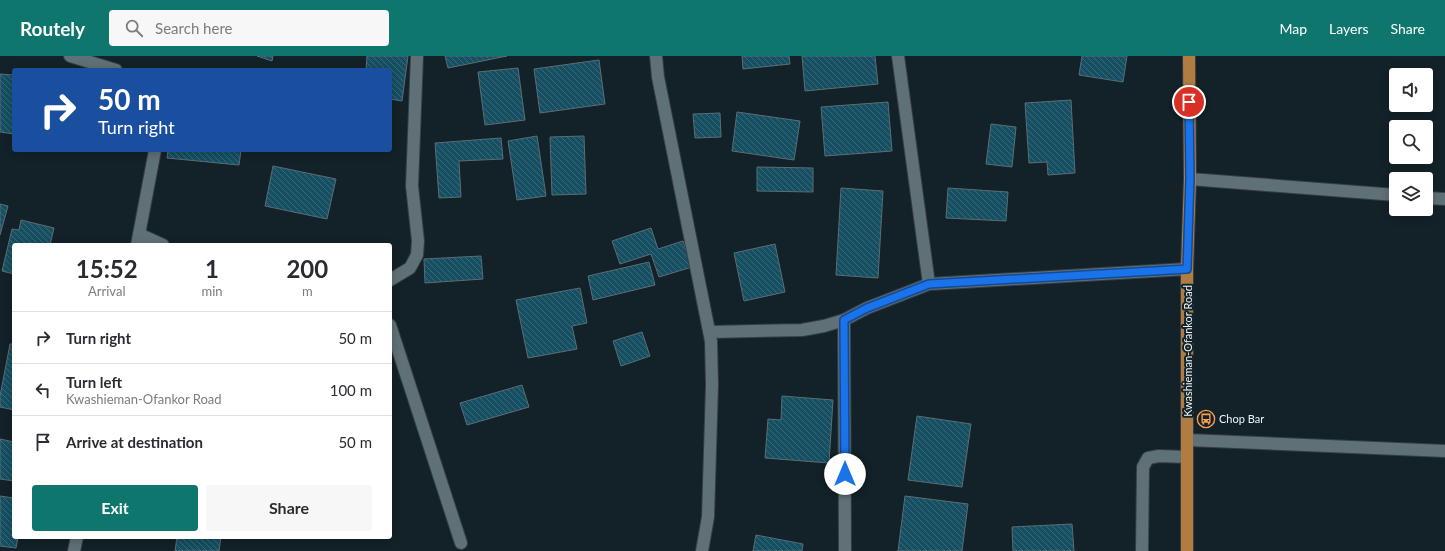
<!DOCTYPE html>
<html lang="en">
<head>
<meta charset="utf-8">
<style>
  :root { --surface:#fff; --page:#f7f7f7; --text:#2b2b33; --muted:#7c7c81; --line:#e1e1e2; --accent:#0f766e }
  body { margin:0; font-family:Lato,sans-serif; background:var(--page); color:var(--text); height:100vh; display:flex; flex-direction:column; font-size:15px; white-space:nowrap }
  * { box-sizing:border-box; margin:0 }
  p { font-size:13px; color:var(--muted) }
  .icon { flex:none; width:22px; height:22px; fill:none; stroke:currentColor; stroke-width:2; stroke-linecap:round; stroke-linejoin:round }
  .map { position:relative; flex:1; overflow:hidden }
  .drawer { position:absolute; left:12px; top:187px; width:380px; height:296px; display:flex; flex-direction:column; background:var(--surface); border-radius:4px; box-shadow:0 2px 10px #0003 }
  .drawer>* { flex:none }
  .top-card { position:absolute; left:12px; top:12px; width:380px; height:84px; border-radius:4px; box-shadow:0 2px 10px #0003; background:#1a4fa0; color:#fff; overflow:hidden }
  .fabs { position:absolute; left:1389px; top:12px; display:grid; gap:8px }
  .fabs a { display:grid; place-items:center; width:44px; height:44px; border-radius:4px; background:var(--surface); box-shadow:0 2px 10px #0003; font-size:20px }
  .pin { position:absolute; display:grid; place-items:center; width:34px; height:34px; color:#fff; margin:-17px; border:2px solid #fff; border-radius:50%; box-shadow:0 1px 4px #0007 }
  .me { position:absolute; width:44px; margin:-22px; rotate:0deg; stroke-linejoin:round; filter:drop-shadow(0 0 3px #0008) }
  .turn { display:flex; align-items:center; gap:14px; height:84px; padding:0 20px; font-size:18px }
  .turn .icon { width:52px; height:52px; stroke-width:2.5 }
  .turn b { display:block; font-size:28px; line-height:34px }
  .eta { display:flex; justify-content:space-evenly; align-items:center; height:68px; text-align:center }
  .eta b { font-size:24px; font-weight:700; line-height:28px }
  .action { display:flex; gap:8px; margin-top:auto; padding:8px 20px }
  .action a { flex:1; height:46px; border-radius:4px; background:var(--accent); color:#fff; font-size:16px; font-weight:700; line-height:46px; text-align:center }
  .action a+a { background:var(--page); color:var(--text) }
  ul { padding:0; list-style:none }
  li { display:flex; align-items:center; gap:12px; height:52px; padding:0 20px; border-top:1px solid var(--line) }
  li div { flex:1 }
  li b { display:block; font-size:15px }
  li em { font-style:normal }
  header { display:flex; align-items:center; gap:24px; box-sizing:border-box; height:56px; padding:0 20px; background:var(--accent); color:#fff }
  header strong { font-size:19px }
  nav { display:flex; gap:22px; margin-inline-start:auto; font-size:14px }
  .search { width:280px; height:36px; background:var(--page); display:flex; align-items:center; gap:10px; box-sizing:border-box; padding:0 14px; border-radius:4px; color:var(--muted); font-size:15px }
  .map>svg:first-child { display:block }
  .building { fill:url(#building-back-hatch); stroke:#5c6d74 }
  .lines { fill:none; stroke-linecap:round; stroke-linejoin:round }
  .minor-casing { stroke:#353e43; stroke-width:14 }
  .major-casing { stroke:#353e43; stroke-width:14 }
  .minor { stroke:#5f7077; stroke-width:12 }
  .major { stroke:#b07c42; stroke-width:12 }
  .route-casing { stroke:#114b97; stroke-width:10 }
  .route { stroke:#1a73e8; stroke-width:7 }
  .labels { text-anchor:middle; stroke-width:4; stroke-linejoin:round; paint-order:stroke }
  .street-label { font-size:11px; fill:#ecf5f9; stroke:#132228 }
  .poi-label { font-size:11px; fill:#ecf5f9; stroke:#132228; text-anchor:start }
</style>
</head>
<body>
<header>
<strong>Routely</strong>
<div class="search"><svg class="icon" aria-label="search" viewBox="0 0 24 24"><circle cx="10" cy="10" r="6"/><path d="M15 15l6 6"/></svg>Search here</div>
<nav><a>Map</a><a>Layers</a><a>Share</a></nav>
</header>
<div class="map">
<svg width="1445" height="495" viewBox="0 0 1445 495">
  <defs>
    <pattern id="building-back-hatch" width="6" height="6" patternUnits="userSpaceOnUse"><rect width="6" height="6" fill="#154f61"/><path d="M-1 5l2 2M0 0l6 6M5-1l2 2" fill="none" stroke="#376978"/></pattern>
  </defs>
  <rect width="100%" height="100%" fill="#132228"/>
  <path class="building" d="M257 0H273L272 5Z
    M367 0H408L402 45 390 43V14H366Z
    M445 0H507L448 12Z
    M742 0H789L790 8 743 13Z
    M802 0H875L878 28 805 35Z
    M1082 0H1127L1123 26 1079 19Z
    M599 4 605 48 540 57 534 13Z
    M518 12 525 64 485 69 478 16Z
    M0 18 14 19V78L0 76Z
    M1071 44 1075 117 1048 119 1047 106 1029 107 1025 47Z
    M888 46 892 95 825 100 821 51Z
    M737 56 800 65 794 104 732 95Z
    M720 57 721 81 695 82 693 58Z
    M991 68 1016 71 1012 111 986 108Z
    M537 80 546 140 517 144 508 85Z
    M584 80 586 138 552 139 550 81Z
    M501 82 503 103 459 105 461 141 439 142 435 87Z
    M168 94H241L239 109 167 102Z
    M273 110 336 123 327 163 265 150Z
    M757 111 813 112V136L757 135Z
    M841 132 883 135 878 222 836 219Z
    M948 132 1008 136 1006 165 946 162Z
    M0 148 8 150 0 179Z
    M21 164 54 172 50 189H14V218L2 215 12 173 19 174Z
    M651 172 658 193 683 185 692 211 659 221 651 198 620 208 612 185Z
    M775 188 785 236 744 245 734 197Z
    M481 200 483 223 425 227 424 203Z
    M649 206 655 229 593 244 588 220Z
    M580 232 587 267 572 270 577 293 528 302 516 244Z
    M642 276 650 300 621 310 613 285Z
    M10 288H14V354L0 351V340Z
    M522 329 529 351 467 369 460 347Z
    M782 340 833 344 829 407 765 402 768 363 781 364Z
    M917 360 971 368 962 431 908 424Z
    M0 383 14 386V425L0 423Z
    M0 440 14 442V481H18L16 492 0 490Z
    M905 440 968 448 962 495H898Z
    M1072 468 1074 495H1013L1012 471Z
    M756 479 803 488 802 495H753Z
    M177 481H221L219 495H175Z"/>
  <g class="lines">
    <defs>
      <path id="minor" d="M70 0 116 14
        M656 0 658 21 711 285 712 329 708 461 702 495
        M898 0 929 228
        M1190 123 1396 139
        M1426 142 1445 143
        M139 178 163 189
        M137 189 155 94
        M390 224 410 212 417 199 418 185 412 130 417 0
        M844 264 845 495
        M390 269 461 487
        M710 276 802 274 824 270 844 264 867 252 929 228 1187 213
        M1188 384 1445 395
        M74 495 77 481
        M1142 495 1143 411 1148 402 1159 400 1187 401"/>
      <path id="major" d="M1187 495V213L1190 123 1189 0"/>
    </defs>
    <use href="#minor" class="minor-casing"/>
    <use href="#major" class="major-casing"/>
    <use href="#minor" class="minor"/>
    <use href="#major" class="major"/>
  </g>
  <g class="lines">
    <defs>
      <path id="route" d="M845 418 844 264 867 252 929 228 1187 213 1190 123 1189 46"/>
    </defs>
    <use href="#route" class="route-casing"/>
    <use href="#route" class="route"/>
  </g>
  <defs>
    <symbol id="bus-ring" viewBox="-11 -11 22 22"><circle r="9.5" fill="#132228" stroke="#fa9f4f" stroke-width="1.5"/><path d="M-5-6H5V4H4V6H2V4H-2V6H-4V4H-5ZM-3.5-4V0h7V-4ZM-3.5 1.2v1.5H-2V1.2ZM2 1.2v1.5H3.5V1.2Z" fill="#fa9f4f"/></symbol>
  </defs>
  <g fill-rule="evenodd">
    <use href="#bus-ring" x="1196" y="353" width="20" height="20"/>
  </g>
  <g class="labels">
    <g class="street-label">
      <text transform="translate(1188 295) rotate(-90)" y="4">Kwashieman-Ofankor Road</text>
    </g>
    <g class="poi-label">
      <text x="1219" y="367">Chop Bar</text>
    </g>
  </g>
</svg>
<div class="fabs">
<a><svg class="icon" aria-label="sound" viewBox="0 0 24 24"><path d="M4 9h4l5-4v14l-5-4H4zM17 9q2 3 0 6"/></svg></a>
<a><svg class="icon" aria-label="search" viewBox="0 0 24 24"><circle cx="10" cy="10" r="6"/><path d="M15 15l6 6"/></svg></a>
<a><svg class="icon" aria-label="layers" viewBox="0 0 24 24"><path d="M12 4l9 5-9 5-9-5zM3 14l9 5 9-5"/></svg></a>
</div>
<div class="pin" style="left:1189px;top:46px;background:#d93025"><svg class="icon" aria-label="arrive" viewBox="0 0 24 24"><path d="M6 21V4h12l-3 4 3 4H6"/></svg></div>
<svg class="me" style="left:845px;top:418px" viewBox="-20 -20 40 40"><circle r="19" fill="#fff"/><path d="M0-13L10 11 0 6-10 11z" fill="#1a73e8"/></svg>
<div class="top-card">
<div class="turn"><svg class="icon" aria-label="right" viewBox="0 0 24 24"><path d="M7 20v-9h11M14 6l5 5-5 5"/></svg><div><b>50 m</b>Turn right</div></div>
</div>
<section class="drawer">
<div class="eta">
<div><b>15:52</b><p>Arrival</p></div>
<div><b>1</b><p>min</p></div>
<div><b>200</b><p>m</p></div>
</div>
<ul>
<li><svg class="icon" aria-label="right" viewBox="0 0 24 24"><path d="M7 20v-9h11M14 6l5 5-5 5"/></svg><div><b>Turn right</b></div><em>50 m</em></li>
<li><svg class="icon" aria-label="left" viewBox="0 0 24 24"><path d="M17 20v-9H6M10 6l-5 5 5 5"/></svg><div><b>Turn left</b><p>Kwashieman-Ofankor Road</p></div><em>100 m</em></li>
<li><svg class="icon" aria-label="arrive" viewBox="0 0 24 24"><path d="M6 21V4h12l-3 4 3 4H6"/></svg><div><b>Arrive at destination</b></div><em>50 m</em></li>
</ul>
<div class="action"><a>Exit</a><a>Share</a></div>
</section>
</div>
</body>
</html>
